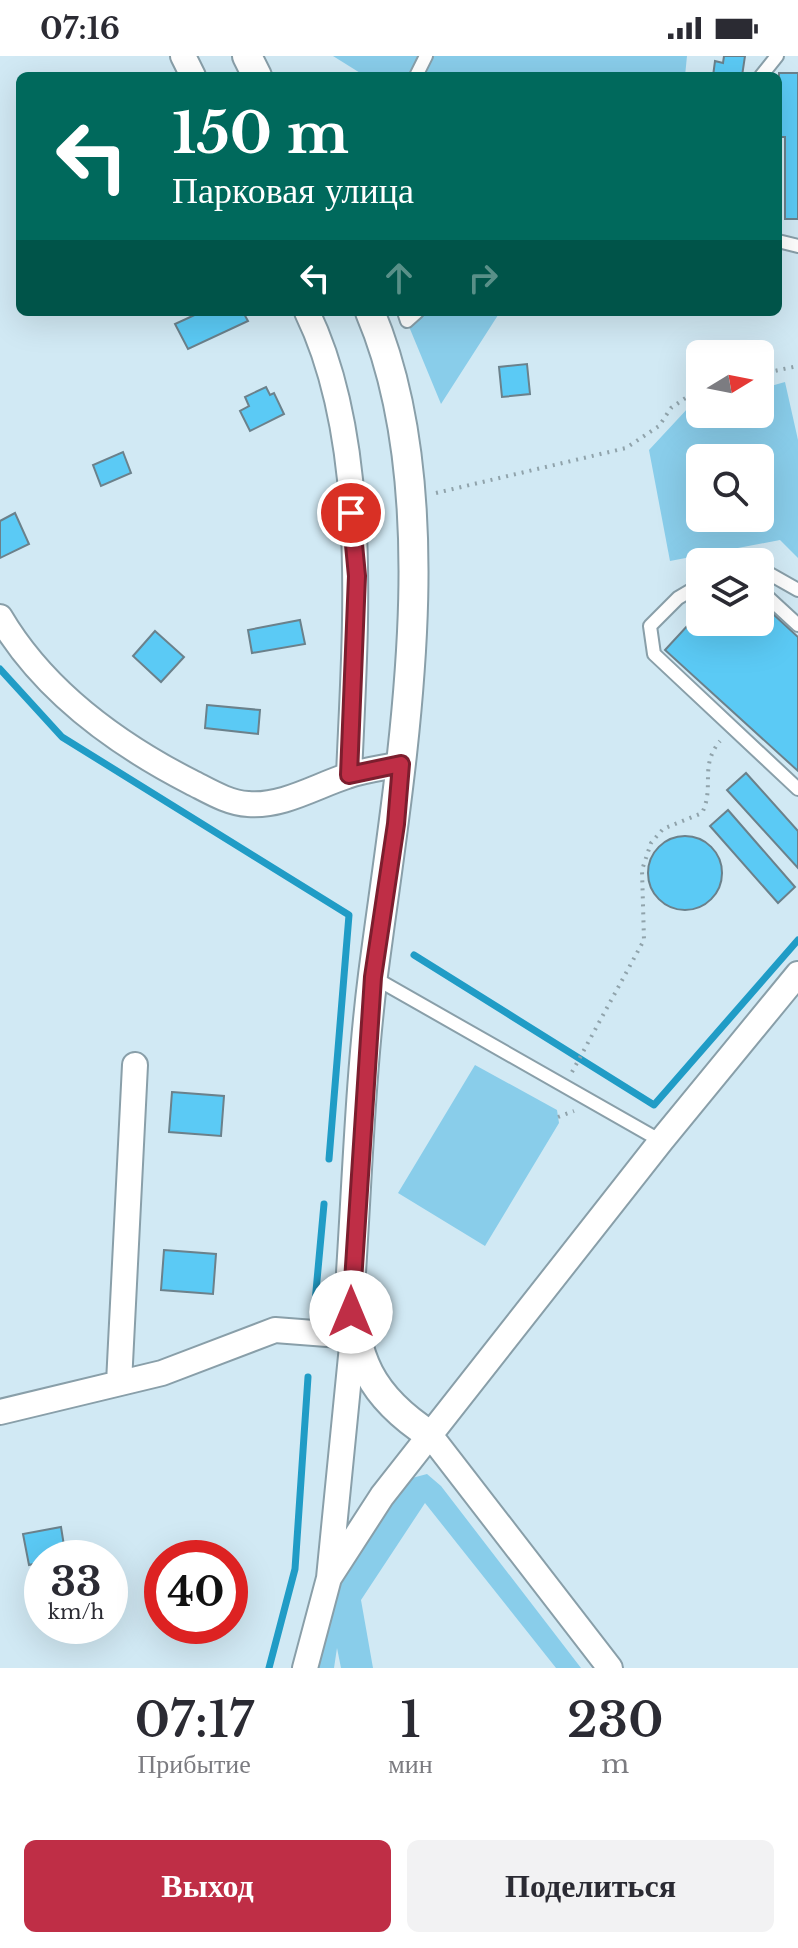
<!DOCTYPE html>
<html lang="ru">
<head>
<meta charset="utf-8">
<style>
  :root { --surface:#fff; --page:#f2f2f3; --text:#2b2b33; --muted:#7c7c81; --accent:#bf2e46 }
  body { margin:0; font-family:"Libre Baskerville",serif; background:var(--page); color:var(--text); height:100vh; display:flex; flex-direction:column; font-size:30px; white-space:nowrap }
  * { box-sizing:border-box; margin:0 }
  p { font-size:26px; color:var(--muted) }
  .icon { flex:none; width:44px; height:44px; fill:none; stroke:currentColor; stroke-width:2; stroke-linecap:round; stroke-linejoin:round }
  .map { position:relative; height:1612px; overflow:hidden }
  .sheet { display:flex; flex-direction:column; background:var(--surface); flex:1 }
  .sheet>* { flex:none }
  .hud { position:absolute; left:16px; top:16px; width:766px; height:244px; border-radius:12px; box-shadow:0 8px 32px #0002; background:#00695c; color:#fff; overflow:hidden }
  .needle { width:52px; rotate:80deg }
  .buttons { position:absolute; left:686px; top:284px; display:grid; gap:16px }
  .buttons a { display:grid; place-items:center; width:88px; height:88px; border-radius:12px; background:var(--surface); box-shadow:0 8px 32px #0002; font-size:40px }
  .speed { position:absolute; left:24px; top:1484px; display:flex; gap:16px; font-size:40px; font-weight:700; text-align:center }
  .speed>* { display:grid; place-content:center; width:104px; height:104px; border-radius:50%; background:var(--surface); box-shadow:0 8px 32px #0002; line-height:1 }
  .speed small { font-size:20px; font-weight:400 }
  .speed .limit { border:12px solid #d22; background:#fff; color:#111 }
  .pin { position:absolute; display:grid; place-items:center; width:68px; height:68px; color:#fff; margin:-34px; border:4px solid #fff; border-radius:50%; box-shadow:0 2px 8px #0007 }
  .me { position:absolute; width:88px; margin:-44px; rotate:0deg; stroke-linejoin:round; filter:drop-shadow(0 0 6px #0008) }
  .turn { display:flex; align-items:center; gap:28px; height:168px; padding:0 24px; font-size:36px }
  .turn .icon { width:104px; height:104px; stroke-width:2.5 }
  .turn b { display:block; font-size:56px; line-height:68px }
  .lanes { display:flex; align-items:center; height:76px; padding:0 24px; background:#0003; justify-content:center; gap:40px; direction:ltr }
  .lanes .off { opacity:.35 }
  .eta { display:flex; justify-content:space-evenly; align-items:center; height:136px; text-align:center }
  .eta b { font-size:48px; font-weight:600; line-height:56px }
  .primary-button { display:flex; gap:16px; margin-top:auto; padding:16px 24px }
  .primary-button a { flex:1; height:92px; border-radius:12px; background:var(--accent); color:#fff; font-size:32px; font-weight:600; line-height:92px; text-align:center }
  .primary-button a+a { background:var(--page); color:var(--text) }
  .status { display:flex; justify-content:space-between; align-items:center; height:56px; padding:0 40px; background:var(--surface); direction:ltr }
  .status svg { height:22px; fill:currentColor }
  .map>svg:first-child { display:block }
  .green { fill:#89cdea; fill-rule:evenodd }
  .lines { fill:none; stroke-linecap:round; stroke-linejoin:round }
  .stream { stroke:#209cc6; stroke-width:7 }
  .building { fill:#5bcaf5; stroke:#6b818b; stroke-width:2 }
  .service-casing { stroke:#899fa9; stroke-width:16 }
  .minor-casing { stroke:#899fa9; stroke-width:28 }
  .tertiary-casing { stroke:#899fa9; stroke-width:32 }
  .path { stroke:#90a3ab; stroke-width:4; stroke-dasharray:2 6; stroke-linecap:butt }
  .service { stroke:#fff; stroke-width:12 }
  .minor { stroke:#fff; stroke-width:24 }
  .tertiary { stroke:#fff; stroke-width:28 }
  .route-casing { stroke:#7c1e2e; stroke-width:20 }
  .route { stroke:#bf2e46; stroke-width:14 }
</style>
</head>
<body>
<div class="status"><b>07:16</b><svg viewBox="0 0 49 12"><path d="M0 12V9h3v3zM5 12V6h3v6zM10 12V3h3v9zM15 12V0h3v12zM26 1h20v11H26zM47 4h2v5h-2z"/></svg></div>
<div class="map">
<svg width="798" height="1612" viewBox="0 0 798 1612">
  <rect width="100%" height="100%" fill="#d1e9f4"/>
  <path class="green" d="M333 0H687L685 20H365Z
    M403 256H500L441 348Z
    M785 326 798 384V502L780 484 670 505 649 394 689 351 700 348V358H760V333ZM700 402H760V462H700Z
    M475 1009 557 1054 559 1067 485 1190 398 1137Z
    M427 1418 441 1430 581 1612H556L425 1447 361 1544 373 1612H341L337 1592 334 1612H313L335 1514 395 1435 412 1422Z"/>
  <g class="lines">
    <path class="stream" d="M0 613 62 681 349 859 329 1103
      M414 899 654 1049 798 884
      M315 1246 324 1148
      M269 1612 295 1513 308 1321"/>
  </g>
  <path class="building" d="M724 0H745L742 20H713L715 5 723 7Z
    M779 17H798V163H785V81H778Z
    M201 256H243L248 265 188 293 175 268Z
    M527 308 530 338 502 341 499 311Z
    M266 331 270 339 274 337 284 358 250 375 240 355 249 350 245 341Z
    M123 396 131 417 101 430 93 409Z
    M15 457 29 488 0 502V465Z
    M760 546 798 581V715L665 594 700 556V566H760Z
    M300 564 305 588 252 597 248 574Z
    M155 575 184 601 161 626 133 600Z
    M207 649 260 654 258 678 205 672Z
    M746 717 798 775V812L727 734Z
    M728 754 795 831 778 847 710 770Z
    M648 817a37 37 0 1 1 74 0a37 37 0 1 1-74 0Z
    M172 1036 224 1040 221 1080 169 1076Z
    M164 1194 216 1198 213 1238 161 1234Z
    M61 1471 66 1502H42V1506L29 1509 23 1478Z"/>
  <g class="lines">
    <defs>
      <path id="service" d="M416 20 426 0
        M761 20 777 0
        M778 185 798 190
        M404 256 407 265 417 256
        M760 522 768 517 798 534
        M700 529 678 542 650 570 654 598 798 733
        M760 534 798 569
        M373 921 661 1085"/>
      <path id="minor" d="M183 0 193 20
        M307 256C371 388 355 576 349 719
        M0 561C43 634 117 688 191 726 209 735 228 747 248 748 282 751 316 730 347 720 364 714 383 712 401 708
        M119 1327 135 1009
        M0 1356 162 1317 275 1274 353 1280 329 1522 305 1612
        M430 1379 610 1612
        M329 1522 382 1440 661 1085 798 918"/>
      <path id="tertiary" d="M247 0 257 20
        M370 256C451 447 399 718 373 919 360 1022 357 1128 350 1232 354 1302 370 1340 430 1379"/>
    </defs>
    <use href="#service" class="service-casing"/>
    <use href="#minor" class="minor-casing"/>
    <use href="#tertiary" class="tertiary-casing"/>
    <path class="path" d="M760 318 798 310
      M436 437 626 392 659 370 671 352 700 332
      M572 1016 644 884 642 814 651 787 663 773 702 757C715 731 699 710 720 685
      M558 1061 574 1055"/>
    <use href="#service" class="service"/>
    <use href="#minor" class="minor"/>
    <use href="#tertiary" class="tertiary"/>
  </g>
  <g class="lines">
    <defs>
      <path id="route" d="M351 457 357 520 349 719 401 708 396 768 373 921 351 1256"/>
    </defs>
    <use href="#route" class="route-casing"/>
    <use href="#route" class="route"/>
  </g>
</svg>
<div class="buttons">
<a><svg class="needle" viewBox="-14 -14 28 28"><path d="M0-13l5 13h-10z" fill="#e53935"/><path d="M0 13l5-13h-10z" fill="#7c7c81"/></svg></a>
<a><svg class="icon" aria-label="search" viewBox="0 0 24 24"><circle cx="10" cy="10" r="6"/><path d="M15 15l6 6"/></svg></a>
<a><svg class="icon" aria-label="layers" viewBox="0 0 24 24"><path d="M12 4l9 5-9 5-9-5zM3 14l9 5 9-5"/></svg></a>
</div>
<div class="speed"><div>33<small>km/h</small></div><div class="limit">40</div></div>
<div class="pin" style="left:351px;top:457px;background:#d93025"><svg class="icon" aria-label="arrive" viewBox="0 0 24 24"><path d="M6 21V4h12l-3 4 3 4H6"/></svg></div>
<svg class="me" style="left:351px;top:1256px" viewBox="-20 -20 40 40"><circle r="19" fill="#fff"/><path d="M0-13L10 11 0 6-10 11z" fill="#bf2e46"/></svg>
<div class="hud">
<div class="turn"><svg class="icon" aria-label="left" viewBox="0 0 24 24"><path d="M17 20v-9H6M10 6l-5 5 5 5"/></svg><div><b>150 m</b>Парковая улица</div></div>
<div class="lanes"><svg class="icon" aria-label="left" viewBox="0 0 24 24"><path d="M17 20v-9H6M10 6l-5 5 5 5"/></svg><svg class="icon off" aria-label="ahead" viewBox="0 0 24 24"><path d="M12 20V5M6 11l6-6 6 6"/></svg><svg class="icon off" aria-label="right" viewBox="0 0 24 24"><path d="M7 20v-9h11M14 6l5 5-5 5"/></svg></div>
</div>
</div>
<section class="sheet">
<div class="eta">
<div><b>07:17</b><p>Прибытие</p></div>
<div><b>1</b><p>мин</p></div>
<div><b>230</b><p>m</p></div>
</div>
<div class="primary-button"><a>Выход</a><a>Поделиться</a></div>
</section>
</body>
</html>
